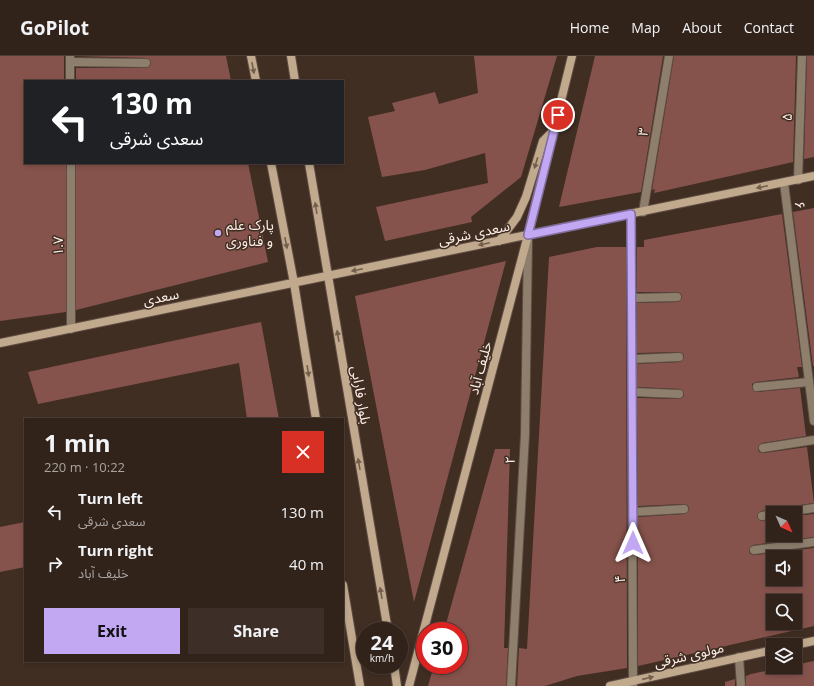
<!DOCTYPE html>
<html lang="en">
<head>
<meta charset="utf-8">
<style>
  :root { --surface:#31221a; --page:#3d2f27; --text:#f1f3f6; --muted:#a8a4a2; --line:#4c3f39; --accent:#c2a7f2 }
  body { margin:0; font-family:"Open Sans","Noto Sans Arabic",sans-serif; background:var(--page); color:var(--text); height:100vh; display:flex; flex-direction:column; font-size:15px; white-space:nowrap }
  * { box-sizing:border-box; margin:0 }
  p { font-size:13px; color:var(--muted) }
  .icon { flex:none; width:22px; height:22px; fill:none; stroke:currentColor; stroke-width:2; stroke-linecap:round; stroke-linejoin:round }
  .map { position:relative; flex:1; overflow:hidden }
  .sheet { position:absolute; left:24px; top:362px; width:320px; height:244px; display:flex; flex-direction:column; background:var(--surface); border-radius:0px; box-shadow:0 2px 6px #0003,0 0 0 1px var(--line) }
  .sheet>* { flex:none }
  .banner { position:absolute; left:24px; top:24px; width:320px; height:84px; border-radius:0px; box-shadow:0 2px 6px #0003,0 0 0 1px var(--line); background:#202124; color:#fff; overflow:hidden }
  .needle { width:26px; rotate:135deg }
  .controls { position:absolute; left:766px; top:450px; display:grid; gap:8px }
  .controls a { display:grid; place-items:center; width:36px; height:36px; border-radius:0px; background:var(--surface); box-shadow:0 2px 6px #0003,0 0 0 1px var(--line); font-size:20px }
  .speed { position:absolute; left:356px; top:566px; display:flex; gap:8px; font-size:20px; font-weight:700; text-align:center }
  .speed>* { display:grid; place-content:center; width:52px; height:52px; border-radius:50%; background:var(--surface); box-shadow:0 2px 6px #0003,0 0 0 1px var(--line); line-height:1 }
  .speed small { font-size:10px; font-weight:400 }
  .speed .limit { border:6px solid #d22; background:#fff; color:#111 }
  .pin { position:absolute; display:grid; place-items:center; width:34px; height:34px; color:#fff; margin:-17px; border:2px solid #fff; border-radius:50%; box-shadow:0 1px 4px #0007 }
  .me { position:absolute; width:44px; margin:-22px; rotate:0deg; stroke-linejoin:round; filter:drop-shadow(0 0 3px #0008) }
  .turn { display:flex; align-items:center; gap:14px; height:84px; padding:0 20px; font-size:18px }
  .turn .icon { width:52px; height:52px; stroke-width:2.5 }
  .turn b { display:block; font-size:28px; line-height:34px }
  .round { display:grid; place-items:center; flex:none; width:42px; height:42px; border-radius:0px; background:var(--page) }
  .head { display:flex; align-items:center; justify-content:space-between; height:68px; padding:0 20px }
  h1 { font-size:24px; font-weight:700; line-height:30px }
  .cta { display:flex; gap:8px; margin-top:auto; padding:8px 20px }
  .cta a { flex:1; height:46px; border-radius:0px; background:var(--accent); color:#111; font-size:16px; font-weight:700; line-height:46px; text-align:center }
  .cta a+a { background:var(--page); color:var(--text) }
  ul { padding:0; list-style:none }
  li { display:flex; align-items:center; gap:12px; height:52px; padding:0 20px }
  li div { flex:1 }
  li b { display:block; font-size:15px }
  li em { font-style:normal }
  header { display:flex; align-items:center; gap:24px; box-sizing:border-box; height:56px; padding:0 20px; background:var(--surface); border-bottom:1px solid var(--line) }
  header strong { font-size:19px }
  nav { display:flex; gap:22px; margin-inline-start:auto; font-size:14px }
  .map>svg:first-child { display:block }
  .building { fill:#86534c; fill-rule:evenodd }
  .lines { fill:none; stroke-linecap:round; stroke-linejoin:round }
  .lane-casing { stroke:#5f4d43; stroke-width:10 }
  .street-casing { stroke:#5f4d43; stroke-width:10 }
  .secondary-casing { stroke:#5f4d43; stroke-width:10 }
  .lane { stroke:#8e7f6d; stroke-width:8 }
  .street { stroke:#8e7f6d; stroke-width:8 }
  .secondary { stroke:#c1a98d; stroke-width:8 }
  .oneway { fill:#745f4d }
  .route-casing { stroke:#7e6d9d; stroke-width:10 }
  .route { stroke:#c2a7f2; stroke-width:7 }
  .poi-dot { fill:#c2a7f2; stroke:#412e23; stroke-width:1.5 }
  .labels { text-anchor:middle; stroke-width:3; stroke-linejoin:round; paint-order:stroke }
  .street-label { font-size:14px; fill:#fdf0e9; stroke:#412e23 }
  .poi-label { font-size:14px; fill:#fdf0e9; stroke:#412e23; text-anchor:start }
</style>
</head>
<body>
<header>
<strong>GoPilot</strong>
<nav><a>Home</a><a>Map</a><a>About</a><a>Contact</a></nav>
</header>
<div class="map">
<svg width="814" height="630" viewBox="0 0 814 630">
  <rect width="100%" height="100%" fill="#412e23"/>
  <path class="building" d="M0 0H64V25H25V107H66V256L0 265Z
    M76 0H226L231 25H76V12H146L150 10 151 7 146 2Z
    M474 0H557L521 121 471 161 472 166 385 185 376 151 488 127 485 97 425 114 382 121 368 61 395 55 392 47 435 36 439 48 478 37Z
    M595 0H663L641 136 559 151Z
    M674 0H796L793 106 654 137 655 133 652 134Z
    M807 0H814V101L804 103Z
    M76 107H248L268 206 76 254Z
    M814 152V310H813L793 156Z
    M782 158 802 311H797L799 321 756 326 752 328V332L758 336 800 332 806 380 762 387 758 392 759 396 764 397 807 391 814 447 780 452 777 454 772 453 761 455 757 461 761 465 773 464V479H795V460L814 458V481L753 489 749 494 750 498 755 499 814 492V570L638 610V461L684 458 689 453 688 450 684 448 638 450 637 342 679 343 683 341 684 338 679 333 637 331V308L679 306 684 301 683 298 679 296 637 297V247L677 246 682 241 681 238 677 236H637V191H644V184ZM773 501H795V523H773ZM773 545H795V567H773Z
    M597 191H626L627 612 577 620 545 630H517L519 592 527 593 549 201Z
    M506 205 414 546 355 240Z
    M261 266 279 363H247L239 307 38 348 28 316Z
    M495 393H510L504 592H508L506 630H428L434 609H459V575H444Z
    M25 466V511L0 516V471Z
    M814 605V630H746V620L751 618 785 611H795V609Z
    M735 623V630H725V626Z"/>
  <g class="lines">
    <defs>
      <path id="lane" d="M70 6 146 7
        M632 242 677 241
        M633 303 679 301
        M757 331 809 326
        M633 336 679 338
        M763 392 814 384
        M633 456 684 453
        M781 457 814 452
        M762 460 773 458
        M754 494 814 486"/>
      <path id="street" d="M70 0V25
        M71 107V273
        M798 124 802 0
        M784 127 814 365
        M643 156 669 0
        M631 158 633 630
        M739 601 741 630
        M511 630 525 379 528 184"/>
      <path id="secondary" d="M251 0 256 25
        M291 0 295 25
        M271 107 294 227 316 363
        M309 107 388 575
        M499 185 517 161 526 141 543 85 554 74
        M0 287 814 120
        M343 529 360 630
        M795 589 814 585
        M394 609 397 630
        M409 630 528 179 572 0
        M610 630 773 594"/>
    </defs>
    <use href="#lane" class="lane-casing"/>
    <use href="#street" class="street-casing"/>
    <use href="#secondary" class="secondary-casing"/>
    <use href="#lane" class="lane"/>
    <use href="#street" class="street"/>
    <use href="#secondary" class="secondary"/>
  </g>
  <defs><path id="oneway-solid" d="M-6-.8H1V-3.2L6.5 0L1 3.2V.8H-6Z"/></defs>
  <g class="oneway">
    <use href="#oneway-solid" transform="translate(253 12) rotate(79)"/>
    <use href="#oneway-solid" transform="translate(536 107) rotate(107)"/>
    <use href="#oneway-solid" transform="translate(762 131) rotate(168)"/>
    <use href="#oneway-solid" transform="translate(316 152) rotate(-99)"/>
    <use href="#oneway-solid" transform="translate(286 187) rotate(79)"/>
    <use href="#oneway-solid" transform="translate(484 188) rotate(168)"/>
    <use href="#oneway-solid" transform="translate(357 214) rotate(168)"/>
    <use href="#oneway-solid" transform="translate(338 280) rotate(-100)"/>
    <use href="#oneway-solid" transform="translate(308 315) rotate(81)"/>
    <use href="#oneway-solid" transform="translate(359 408) rotate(-100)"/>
    <use href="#oneway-solid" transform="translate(381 537) rotate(-100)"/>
    <use href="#oneway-solid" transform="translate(648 622) rotate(-13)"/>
  </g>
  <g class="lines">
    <defs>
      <path id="route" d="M558 59 528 179 631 158 633 487"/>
    </defs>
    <use href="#route" class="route-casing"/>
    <use href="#route" class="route"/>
  </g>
  <circle class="poi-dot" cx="218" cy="177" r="4"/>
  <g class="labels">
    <g class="street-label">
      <text transform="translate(787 61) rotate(-88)" y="5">۵</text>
      <text transform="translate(643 76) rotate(-80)" y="5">۳</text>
      <text transform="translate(800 149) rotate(83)" y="5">۶</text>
      <text transform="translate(474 177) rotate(-12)" y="5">سعدی شرقی</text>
      <text transform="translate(58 190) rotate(-90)" y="5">۱.۷</text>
      <text transform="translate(161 241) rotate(-12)" y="5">سعدی</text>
      <text transform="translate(480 312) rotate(-75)" y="5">خلیف آباد</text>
      <text transform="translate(361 339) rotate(80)" y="5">بلوار فارابی</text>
      <text transform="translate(510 404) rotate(-87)" y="5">۲</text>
      <text transform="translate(620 523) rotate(-90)" y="5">۴</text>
      <text transform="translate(689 599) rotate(-13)" y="5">مولوی شرقی</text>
    </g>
    <g class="poi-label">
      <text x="226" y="174">پارک علم<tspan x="226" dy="16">و فناوری</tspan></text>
    </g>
  </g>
</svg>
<div class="controls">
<a><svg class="needle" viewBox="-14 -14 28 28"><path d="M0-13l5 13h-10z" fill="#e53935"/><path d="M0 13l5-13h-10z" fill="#a8a4a2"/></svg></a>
<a><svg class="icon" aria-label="sound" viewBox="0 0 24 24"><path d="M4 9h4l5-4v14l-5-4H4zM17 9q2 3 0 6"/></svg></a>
<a><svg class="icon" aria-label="search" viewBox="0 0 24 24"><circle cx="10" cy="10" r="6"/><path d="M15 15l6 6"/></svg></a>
<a><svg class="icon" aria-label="layers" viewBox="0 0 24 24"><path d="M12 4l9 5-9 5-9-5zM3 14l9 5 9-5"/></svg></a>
</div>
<div class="speed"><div>24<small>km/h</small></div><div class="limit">30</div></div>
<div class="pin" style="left:558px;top:59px;background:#d93025"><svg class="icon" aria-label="arrive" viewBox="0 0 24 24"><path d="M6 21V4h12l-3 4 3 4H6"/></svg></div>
<svg class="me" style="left:633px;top:487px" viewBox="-20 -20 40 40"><path d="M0-17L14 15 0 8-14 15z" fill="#c2a7f2" stroke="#fff" stroke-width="4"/></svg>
<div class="banner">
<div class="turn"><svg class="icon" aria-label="left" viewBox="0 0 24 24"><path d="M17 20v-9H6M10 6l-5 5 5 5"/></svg><div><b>130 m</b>سعدی شرقی</div></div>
</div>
<section class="sheet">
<div class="head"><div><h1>1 min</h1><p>220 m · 10:22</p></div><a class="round" style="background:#d93025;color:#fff"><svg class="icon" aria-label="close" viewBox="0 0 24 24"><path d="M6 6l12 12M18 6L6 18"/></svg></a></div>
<ul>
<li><svg class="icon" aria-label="left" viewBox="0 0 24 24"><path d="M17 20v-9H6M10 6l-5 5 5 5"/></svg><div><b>Turn left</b><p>سعدی شرقی</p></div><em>130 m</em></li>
<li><svg class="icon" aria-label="right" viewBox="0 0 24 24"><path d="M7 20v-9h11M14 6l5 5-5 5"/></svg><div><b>Turn right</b><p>خلیف آباد</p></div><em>40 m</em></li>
</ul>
<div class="cta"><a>Exit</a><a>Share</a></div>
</section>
</div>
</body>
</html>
